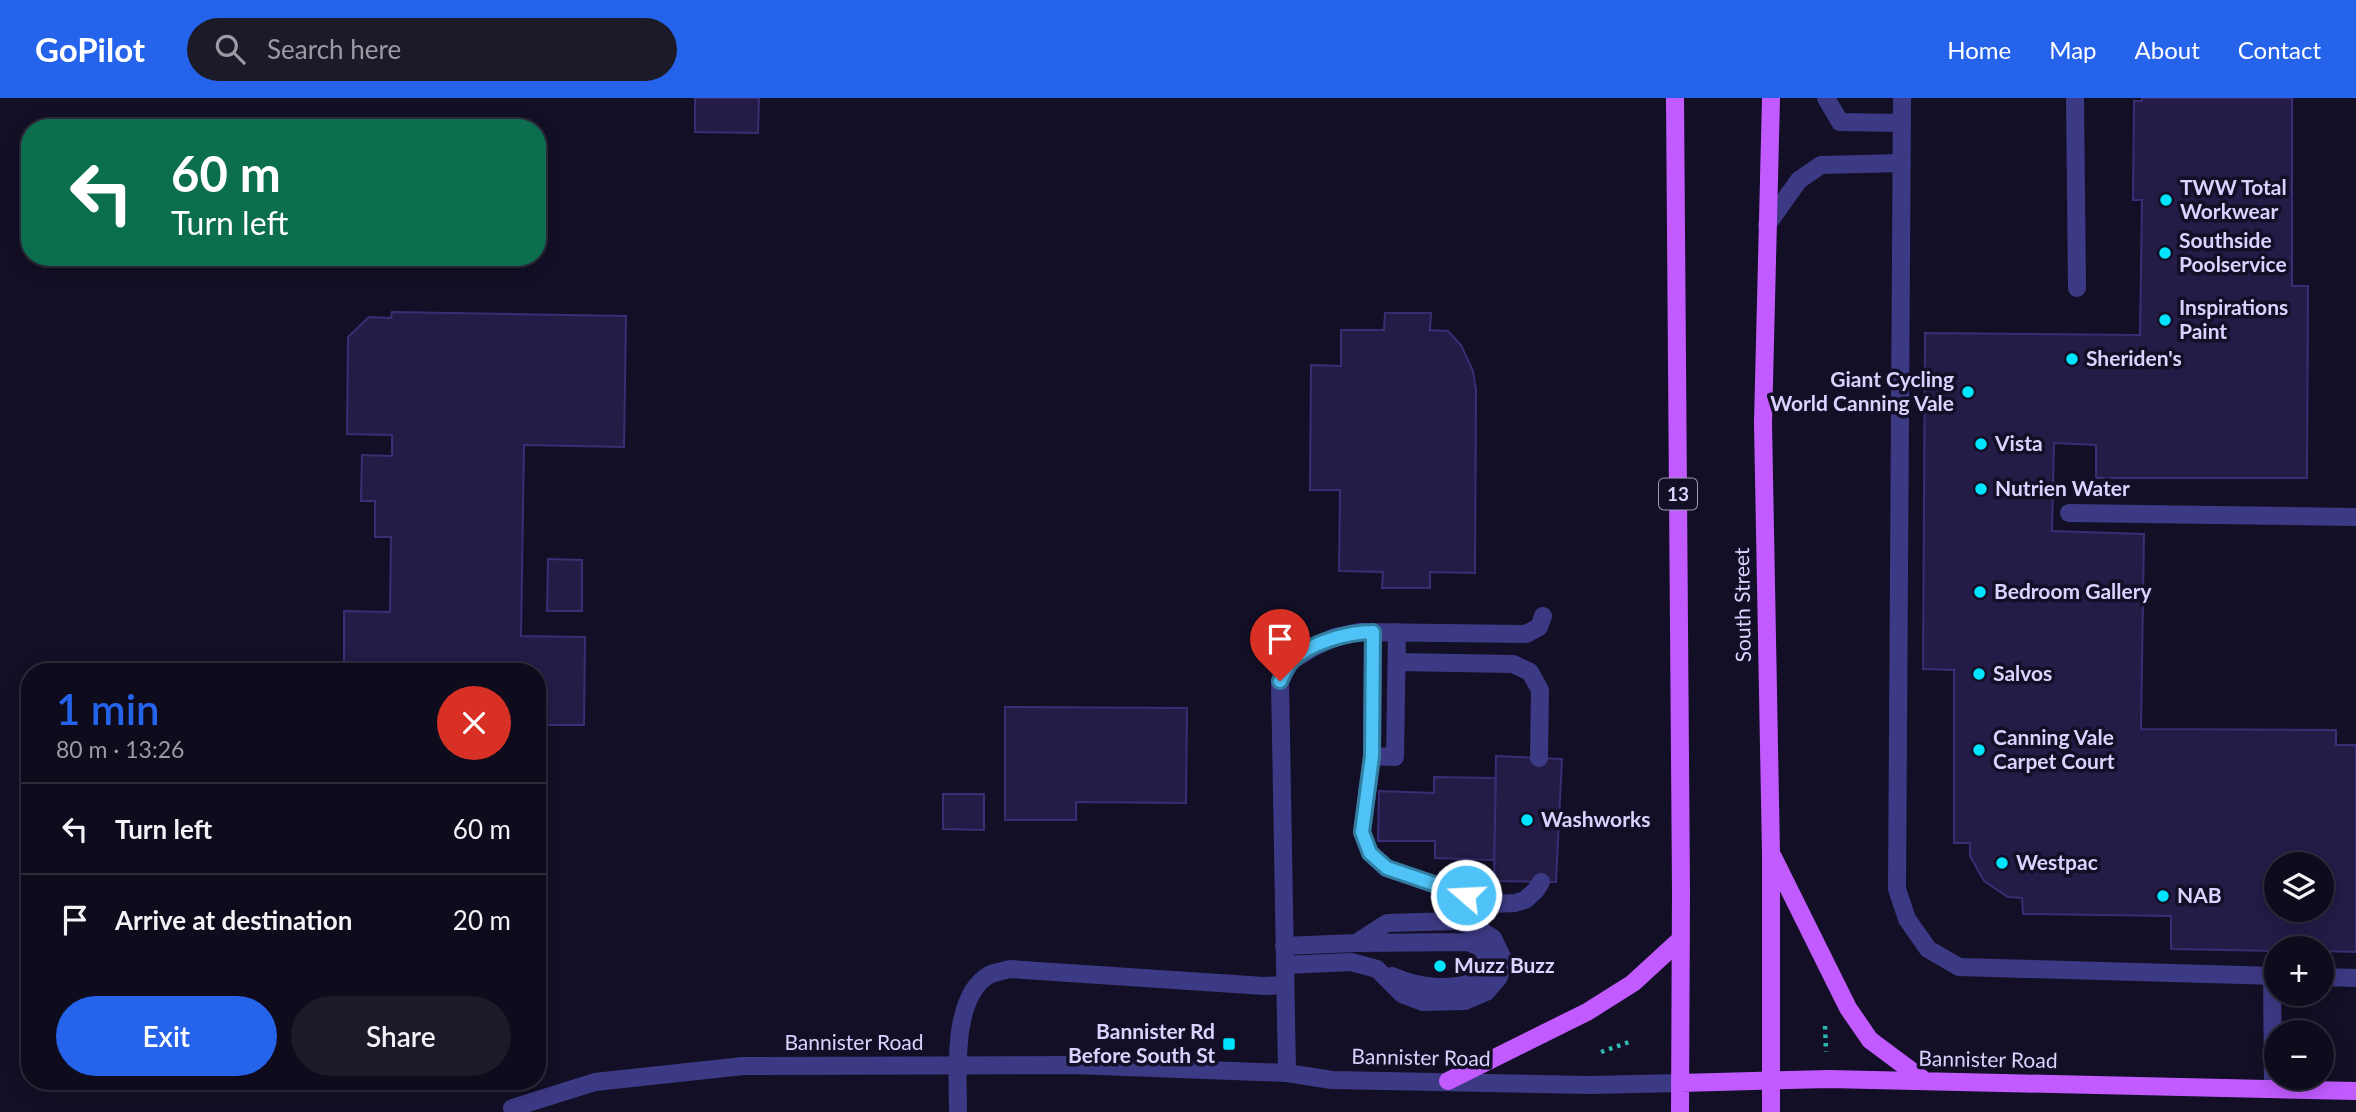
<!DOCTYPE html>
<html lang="en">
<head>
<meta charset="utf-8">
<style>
  :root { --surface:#0e0b1c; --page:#1c1929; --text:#f1f3f6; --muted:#9b9ba3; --line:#2e2b3b; --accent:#2563eb }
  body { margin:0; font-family:Lato,sans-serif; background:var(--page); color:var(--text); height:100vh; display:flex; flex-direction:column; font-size:26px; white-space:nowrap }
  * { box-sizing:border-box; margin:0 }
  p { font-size:23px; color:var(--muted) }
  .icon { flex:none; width:38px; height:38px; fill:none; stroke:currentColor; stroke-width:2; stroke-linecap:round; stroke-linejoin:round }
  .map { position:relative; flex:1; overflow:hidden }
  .sheet { position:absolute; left:21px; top:565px; width:525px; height:427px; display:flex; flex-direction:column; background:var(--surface); border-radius:28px; box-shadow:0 4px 18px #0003,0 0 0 2px var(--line) }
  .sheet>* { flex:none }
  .top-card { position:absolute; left:21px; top:21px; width:525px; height:147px; border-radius:28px; box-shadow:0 4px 18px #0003,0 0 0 2px var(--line); background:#0b6e4f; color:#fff; overflow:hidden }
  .fabs { position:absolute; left:2264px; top:754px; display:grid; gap:14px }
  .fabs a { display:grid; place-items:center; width:70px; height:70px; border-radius:50%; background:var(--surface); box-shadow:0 4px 18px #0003,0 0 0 2px var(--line); font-size:35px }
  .pin { position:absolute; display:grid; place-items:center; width:60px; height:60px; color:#fff; margin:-72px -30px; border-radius:50% 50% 50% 0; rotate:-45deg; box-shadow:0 0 7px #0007 }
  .pin .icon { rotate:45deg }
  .me { position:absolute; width:77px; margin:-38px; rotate:289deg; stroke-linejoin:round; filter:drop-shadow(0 0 5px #0008) }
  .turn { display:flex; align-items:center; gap:24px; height:147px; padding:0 35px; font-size:32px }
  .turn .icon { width:91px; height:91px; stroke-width:2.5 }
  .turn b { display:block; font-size:49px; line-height:60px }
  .round { display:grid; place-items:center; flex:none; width:74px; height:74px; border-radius:37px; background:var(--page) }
  .overview { display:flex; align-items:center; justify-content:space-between; height:119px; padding:0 35px }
  h1 { font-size:42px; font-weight:600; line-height:52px; color:var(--accent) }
  .cta { display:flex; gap:14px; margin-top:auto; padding:14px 35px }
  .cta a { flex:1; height:80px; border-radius:42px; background:var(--accent); color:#fff; font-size:28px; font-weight:600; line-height:80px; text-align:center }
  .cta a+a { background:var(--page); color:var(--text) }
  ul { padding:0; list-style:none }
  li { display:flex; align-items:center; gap:21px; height:91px; padding:0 35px; border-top:2px solid var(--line) }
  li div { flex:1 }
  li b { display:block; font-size:26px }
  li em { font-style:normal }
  header { display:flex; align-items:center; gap:42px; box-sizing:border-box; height:98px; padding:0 35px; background:var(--accent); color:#fff }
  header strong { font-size:33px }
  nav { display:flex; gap:38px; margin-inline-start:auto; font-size:24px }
  .search { width:490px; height:63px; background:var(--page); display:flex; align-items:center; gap:18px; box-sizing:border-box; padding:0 24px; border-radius:38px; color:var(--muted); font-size:26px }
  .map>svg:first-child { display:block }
  .building { fill:#241b47; stroke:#3b2d73; stroke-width:2; fill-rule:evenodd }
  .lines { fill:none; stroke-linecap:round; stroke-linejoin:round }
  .path { stroke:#2fb8b0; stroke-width:4.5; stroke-dasharray:3.5 5; stroke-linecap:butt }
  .lane { stroke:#3d3a85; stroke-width:18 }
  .street { stroke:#3d3a85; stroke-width:18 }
  .primary { stroke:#c25bff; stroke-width:18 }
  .route-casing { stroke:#337fa1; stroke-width:18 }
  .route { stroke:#4fc3f7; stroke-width:12 }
  .poi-dot { fill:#00e5ff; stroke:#130f26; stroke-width:2.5 }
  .labels { text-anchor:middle; stroke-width:7; stroke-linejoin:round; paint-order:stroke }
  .shield { fill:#130f26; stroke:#9e99be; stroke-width:2 }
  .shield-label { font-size:19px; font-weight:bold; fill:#d9d4ff }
  .poi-label { font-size:21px; font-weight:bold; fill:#d9d4ff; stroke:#130f26; text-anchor:start }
  .street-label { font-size:21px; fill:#d9d4ff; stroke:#130f26 }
</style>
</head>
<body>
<header>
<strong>GoPilot</strong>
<div class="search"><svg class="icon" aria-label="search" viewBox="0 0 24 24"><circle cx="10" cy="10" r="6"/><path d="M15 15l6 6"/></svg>Search here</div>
<nav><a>Home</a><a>Map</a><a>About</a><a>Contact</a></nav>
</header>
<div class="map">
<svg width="2356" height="1014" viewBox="0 0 2356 1014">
  <rect width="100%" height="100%" fill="#130f26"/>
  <path class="building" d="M695 0H759L758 35 695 34Z
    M2142 0H2292V188H2308L2307 380H2096V347L2054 345 2052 433 2144 436 2141 631 2336 632V647H2356V854L2322 853V850H2277V853L2171 851V818L2023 816 2022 800 2008 799 1984 783 1970 758V745H1954V572L1923 571 1925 235 2140 237 2142 102H2133L2134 3H2142ZM2277 766H2322V812H2277Z
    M392 214 626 218 624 349 524 347 521 538 585 539 584 627H537V574H344V513L390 514 391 439H375V403H361L362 357 392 358V337L347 336 348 239 369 219 391 220Z
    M1385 215H1431L1430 232 1448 233 1461 247 1473 273 1476 292 1475 475 1430 474V490H1382L1383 474 1339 473 1340 392H1310L1311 267 1341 268V232H1384Z
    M548 461 582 462V513H547Z
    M1005 609 1187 610 1186 705 1076 704V722H1005Z
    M1496 658 1562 661 1556 784 1494 783Z
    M1434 679 1496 680 1494 762 1435 760V743H1378L1379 693 1434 695Z
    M943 696H984V732L943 731Z"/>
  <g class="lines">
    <path class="path" d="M1825 928 1826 954
      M1601 954 1632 943"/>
    <path class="lane" d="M1826 0 1840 24 1902 25
      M1902 0 1897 791 1907 821 1928 851 1959 869 2277 878
      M2075 0 2077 190
      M1767 127 1799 82 1821 67 1902 65
      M2069 415 2356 419
      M1373 534 1372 658 1362 734 1370 755 1386 770 1492 806 1515 805 1525 802 1536 792 1541 784
      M1397 564 1513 566 1530 574 1540 592 1539 660
      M1372 658 1395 659 1397 534
      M1356 845 1468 844 1482 850 1489 866 1483 881C1454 893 1420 891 1392 878
      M1284 848 1356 845 1387 825 1456 823 1474 828 1493 840 1503 861 1499 879 1486 894 1465 903 1423 904 1402 896 1377 871 1351 864 1285 867
      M2272 877 2273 990
      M2322 879 2356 880
      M1287 975 1280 583 1291 563 1314 549 1335 539 1359 534 1526 536 1539 529 1543 518
      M958 1014C958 977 951 899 989 877 995 874 1004 873 1010 871L1264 888 1285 887"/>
    <path class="street" d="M512 1010 595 984 743 968 1073 967 1287 975 1332 982 1590 987 1680 985"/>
    <path class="primary" d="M1675 0 1681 793 1680 1014
      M1773 759 1848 910 1870 942 1925 983
      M1448 983 1587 914 1633 885 1681 841
      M1680 985 1829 981 2356 993
      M1771 1014V756L1763 325 1771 0"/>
  </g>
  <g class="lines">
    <defs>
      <path id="route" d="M1280 583C1283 577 1286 569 1291 564 1308 545 1348 534 1373 534L1372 658 1362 734 1370 755 1387 770 1466 797"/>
    </defs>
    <use href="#route" class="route-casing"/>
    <use href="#route" class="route"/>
  </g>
  <g class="poi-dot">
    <circle cx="2166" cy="102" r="7"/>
    <circle cx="2165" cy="155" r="7"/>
    <circle cx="2165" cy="222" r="7"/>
    <circle cx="2072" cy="261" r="7"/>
    <circle cx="1968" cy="294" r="7"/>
    <circle cx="1981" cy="346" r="7"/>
    <circle cx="1981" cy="391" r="7"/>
    <circle cx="1980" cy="494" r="7"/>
    <circle cx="1979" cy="576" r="7"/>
    <circle cx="1979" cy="652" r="7"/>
    <circle cx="1527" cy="722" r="7"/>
    <circle cx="2002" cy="765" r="7"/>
    <circle cx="2163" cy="798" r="7"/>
    <circle cx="1440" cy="868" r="7"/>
    <rect x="1222" y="939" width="14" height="14" rx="3.5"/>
  </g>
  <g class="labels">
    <rect class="shield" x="1659" y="380.5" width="38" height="31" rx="5"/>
    <g class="shield-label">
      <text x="1678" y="403">13</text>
    </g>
    <g class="poi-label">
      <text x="2180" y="97">TWW Total<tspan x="2180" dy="24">Workwear</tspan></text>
      <text x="2179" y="150">Southside<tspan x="2179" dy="24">Poolservice</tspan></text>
      <text x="2179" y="217">Inspirations<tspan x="2179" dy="24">Paint</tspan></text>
      <text x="2086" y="268">Sheriden's</text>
      <text x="1954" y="289" text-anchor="end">Giant Cycling<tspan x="1954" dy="24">World Canning Vale</tspan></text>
      <text x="1995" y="353">Vista</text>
      <text x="1995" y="398">Nutrien Water</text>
      <text x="1994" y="501">Bedroom Gallery</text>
      <text x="1993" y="583">Salvos</text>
      <text x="1993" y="647">Canning Vale<tspan x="1993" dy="24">Carpet Court</tspan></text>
      <text x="1541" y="729">Washworks</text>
      <text x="2016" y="772">Westpac</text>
      <text x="2177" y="805">NAB</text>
      <text x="1454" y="875">Muzz Buzz</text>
      <text x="1215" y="941" text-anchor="end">Bannister Rd<tspan x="1215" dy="24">Before South St</tspan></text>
    </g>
    <g class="street-label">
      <text transform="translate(1743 507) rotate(-91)" y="7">South Street</text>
      <text x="854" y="952">Bannister Road</text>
      <text transform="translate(1421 960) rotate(1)" y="7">Bannister Road</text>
      <text transform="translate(1988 962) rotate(1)" y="7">Bannister Road</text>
    </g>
  </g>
</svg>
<div class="fabs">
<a><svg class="icon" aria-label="layers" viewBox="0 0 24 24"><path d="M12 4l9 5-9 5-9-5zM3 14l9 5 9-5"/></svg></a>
<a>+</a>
<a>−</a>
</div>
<div class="pin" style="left:1280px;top:583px;background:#d93025"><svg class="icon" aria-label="arrive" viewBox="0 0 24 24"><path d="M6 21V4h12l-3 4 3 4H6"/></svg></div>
<svg class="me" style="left:1466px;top:797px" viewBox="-20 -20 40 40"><circle r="17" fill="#4fc3f7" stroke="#fff" stroke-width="3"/><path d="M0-11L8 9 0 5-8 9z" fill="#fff"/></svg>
<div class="top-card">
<div class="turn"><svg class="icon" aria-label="left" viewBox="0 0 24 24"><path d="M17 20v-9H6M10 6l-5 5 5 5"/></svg><div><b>60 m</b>Turn left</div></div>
</div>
<section class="sheet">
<div class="overview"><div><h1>1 min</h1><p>80 m · 13:26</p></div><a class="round" style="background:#d93025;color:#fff"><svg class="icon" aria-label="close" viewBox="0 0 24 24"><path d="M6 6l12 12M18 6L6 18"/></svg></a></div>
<ul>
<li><svg class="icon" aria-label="left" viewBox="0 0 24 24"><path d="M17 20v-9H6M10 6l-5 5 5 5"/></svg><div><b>Turn left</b></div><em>60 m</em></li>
<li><svg class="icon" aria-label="arrive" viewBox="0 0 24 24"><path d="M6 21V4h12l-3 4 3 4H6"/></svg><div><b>Arrive at destination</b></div><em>20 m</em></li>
</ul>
<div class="cta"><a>Exit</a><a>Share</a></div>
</section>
</div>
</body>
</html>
